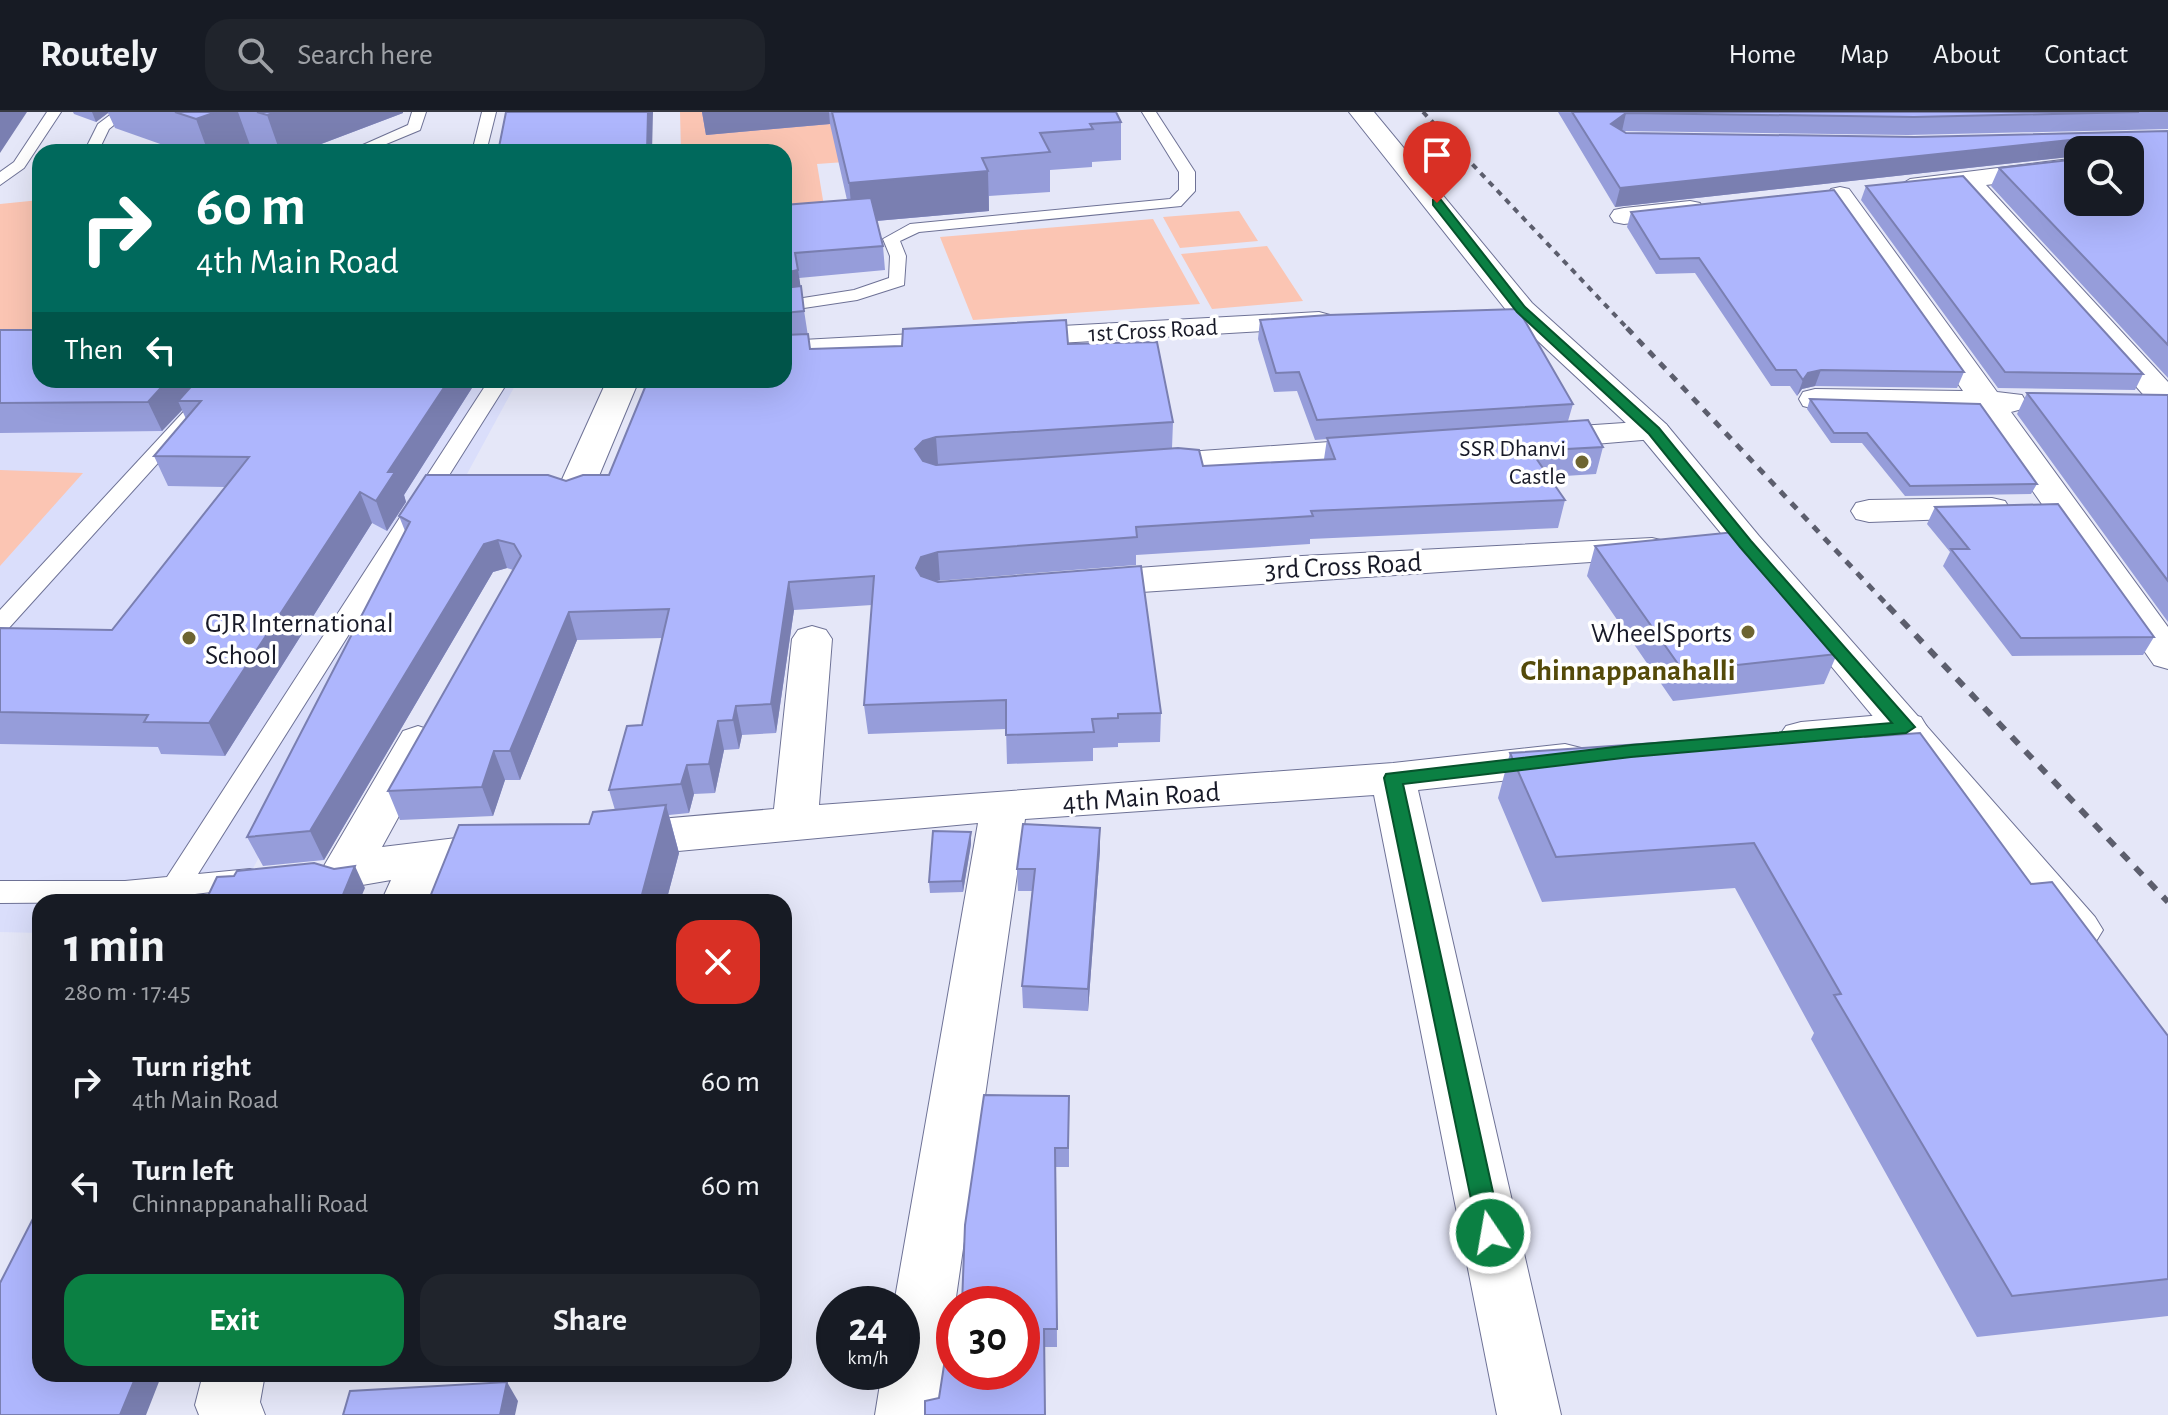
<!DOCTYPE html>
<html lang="en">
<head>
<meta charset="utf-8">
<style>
  :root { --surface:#171b24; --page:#20242c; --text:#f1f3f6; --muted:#9ea1a6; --line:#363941; --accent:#0b8043 }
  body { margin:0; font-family:"Alegreya Sans",sans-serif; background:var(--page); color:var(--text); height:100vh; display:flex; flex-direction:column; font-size:30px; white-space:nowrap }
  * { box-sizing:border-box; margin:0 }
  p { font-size:26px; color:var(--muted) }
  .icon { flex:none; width:44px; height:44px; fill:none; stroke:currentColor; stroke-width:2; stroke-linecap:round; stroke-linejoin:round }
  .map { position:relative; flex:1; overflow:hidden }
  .details { position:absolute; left:32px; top:782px; width:760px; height:488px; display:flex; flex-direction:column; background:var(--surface); border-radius:24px; box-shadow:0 8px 32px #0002 }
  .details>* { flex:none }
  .banner { position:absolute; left:32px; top:32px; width:760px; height:244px; border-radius:24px; box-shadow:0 8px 32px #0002; background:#00695c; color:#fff; overflow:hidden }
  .fabs { position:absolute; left:2064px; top:24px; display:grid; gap:16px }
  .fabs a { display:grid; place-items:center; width:80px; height:80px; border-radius:16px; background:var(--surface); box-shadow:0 8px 32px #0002; font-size:40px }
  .speed { position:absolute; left:816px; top:1174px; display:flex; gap:16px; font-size:40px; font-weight:700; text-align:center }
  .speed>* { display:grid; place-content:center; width:104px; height:104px; border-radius:50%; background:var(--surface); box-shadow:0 8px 32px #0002; line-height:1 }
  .speed small { font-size:20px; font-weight:400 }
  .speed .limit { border:12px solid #d22; background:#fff; color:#111 }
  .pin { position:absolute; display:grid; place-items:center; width:68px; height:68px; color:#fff; margin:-82px -34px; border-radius:50% 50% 50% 0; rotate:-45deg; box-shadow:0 0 8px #0007 }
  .pin .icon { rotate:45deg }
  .me { position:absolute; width:88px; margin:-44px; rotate:348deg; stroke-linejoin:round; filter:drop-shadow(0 0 6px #0008) }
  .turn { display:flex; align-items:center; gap:28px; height:168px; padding:0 32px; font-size:36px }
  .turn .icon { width:104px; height:104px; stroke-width:2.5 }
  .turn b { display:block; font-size:56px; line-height:68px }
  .then { display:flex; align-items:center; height:76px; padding:0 32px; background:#0003; gap:16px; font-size:30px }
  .round { display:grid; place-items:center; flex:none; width:84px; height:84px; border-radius:24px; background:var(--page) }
  .overview { display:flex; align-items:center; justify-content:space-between; height:136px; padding:0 32px }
  h1 { font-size:48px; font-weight:700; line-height:60px }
  .primary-button { display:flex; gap:16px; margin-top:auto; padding:16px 32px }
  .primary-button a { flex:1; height:92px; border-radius:24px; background:var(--accent); color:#fff; font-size:32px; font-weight:700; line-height:92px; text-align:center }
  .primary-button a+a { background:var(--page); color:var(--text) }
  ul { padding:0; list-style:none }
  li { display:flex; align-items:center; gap:24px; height:104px; padding:0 32px }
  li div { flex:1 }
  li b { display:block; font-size:30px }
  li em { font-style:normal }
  header { display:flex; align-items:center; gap:48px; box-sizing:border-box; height:112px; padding:0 40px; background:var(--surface); border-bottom:2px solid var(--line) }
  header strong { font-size:38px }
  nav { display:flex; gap:44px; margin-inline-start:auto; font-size:28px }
  .search { width:560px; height:72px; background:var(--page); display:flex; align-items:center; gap:20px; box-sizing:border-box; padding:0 28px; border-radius:24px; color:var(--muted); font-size:30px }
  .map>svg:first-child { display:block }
  .built { fill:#dadefb }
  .green { fill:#fbc5b3 }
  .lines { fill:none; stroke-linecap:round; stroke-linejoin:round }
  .service-casing { stroke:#6e7296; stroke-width:2 }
  .minor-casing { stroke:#6e7296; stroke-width:2 }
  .tertiary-casing { stroke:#6e7296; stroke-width:2 }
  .service { fill:#fff; fill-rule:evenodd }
  .minor { fill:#fff; fill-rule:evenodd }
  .tertiary { fill:#fff; fill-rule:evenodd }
  .rail-far2 { stroke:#5c5e6d; stroke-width:4; stroke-dasharray:6 6; stroke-linecap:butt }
  .rail-far1 { stroke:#5c5e6d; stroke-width:5; stroke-dasharray:8 8; stroke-linecap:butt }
  .rail { stroke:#5c5e6d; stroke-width:6; stroke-dasharray:10 10; stroke-linecap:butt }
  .wall { fill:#969dda }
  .shaded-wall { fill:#7a7fb1 }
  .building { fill:#aeb6fd; stroke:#7a7fb1; stroke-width:2 }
  .route { fill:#0b8043; stroke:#07532c; stroke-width:2 }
  .poi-dot { fill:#6d6431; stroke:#fff; stroke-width:3 }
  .labels { text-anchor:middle; stroke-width:7; stroke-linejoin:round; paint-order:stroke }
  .far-street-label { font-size:24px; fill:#181a28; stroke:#fff }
  .far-poi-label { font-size:24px; fill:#181a28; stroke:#fff; text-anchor:end }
  .street-label { font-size:28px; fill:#181a28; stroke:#fff }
  .poi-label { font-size:28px; fill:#181a28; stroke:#fff; text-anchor:start }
  .neighbourhood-label { font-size:30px; font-weight:bold; fill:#544a09; stroke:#fff }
</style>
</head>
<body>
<header>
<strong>Routely</strong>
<div class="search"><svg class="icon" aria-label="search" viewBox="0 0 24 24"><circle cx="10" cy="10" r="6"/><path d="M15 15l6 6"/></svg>Search here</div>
<nav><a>Home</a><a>Map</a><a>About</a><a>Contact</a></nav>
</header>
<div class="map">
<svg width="2168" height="1303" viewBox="0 0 2168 1303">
  <rect width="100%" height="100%" fill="#e5e7f8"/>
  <path class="built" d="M0 241 40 268H518L238 784 221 790H40V821L0 820Z"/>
  <path class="green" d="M680 0H955L970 41 817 52 826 106 784 110V40H681Z
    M40 88V240L0 241V92Z
    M1239 99 1258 129 1180 136 1163 105Z
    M1153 107 1200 192 973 208 940 125Z
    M1267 134 1303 189 1212 197 1181 142Z
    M0 358 83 361 0 454Z"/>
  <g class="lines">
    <defs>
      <path id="service" d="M47 0H61L24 56 0 73V60L14 50Z
        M114 0H130L109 17 98 40H84L98 12Z
        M412 0H426L420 18 367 40H347L408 13Z
        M482 0H496L486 40H472Z
        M1142 0H1156L1195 60V79L1181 94 919 120 900 129 906 144 904 173 857 188 784 199V189L854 178 889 166 890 144 883 127 910 112 1170 87 1179 78V60Z
        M213 268H233L8 517 0 519V498Z
        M489 268H509L198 762 250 757 260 760 264 767 260 774 130 790 0 791V769H125L167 765Z"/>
      <path id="minor" d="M2078 46V62L1986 73 2168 270V300L2156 297 1961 77 1910 83 1897 75 1910 67Z
        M1840 75 1849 77 1997 280 2022 283 2026 290 2022 297 2011 300 2168 515V557L2154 553 1977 299 1815 297 1803 294 1799 287 1803 280 1815 277 1963 279 1827 83 1831 77Z
        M1690 89 1700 91 1703 97 1700 103 1624 112 1614 110 1610 104 1614 98 1624 96Z
        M1319 200 1330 203 1334 209 1330 215 784 247V229Z
        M607 268H639L591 383 586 391 573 394 560 391 555 383Z
        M1654 309 1666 312 1671 319 1666 326 1535 337 1523 334 1518 327 1523 320 1535 317Z
        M1386 326 1398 329 1403 336 1398 343 1144 363 1132 360 1127 353 1132 346 1144 343Z
        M1992 386 2005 389 2010 397 2005 405 1869 410 1856 407 1851 399 1856 391 1869 388Z
        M1652 426 1665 429 1671 437 1665 445 1082 484 1068 480 1063 472 1068 464 1082 460 1302 444Z
        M812 514 826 518 832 527 819 693 1393 651 1565 632 1581 636 1587 647 1581 658 1565 662 1418 678 1561 1303H1497L1374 683 1025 707 939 1303H875L882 1260H902V1192H894L978 711 614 745 598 740 591 728 598 716 614 711 774 697 792 527 798 518Z
        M1906 601 1921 605 1927 615 1921 625 1801 638 1786 634 1779 624 1786 614 1801 610Z
        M418 614 433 619 440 629 382 735 506 720 522 725 529 737 522 749 442 760 429 790H381L391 768 345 776 328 771 321 759 328 747 403 619Z
        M203 1262H265L260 1290 265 1303H199L195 1293Z"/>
      <path id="tertiary" d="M1349 0H1374L1532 191 1666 312 1759 424 2095 805 2103 818 2095 831 2078 837 2061 831 1642 326 1510 203Z"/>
    </defs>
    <use href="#service" class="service-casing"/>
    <use href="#minor" class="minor-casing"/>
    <use href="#tertiary" class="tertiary-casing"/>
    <use href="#service" class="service"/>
    <use href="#minor" class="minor"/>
    <use href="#tertiary" class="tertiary"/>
    <path class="rail-far2" d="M1423 0 1629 218"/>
    <path class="rail-far1" d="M1627 216 1890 496"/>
    <path class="rail" d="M1888 494 2168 790"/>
  </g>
  <path class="wall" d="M73 0H403V1L300 40H263L251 36 240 40H183L115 16 108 1 96 10 74 2Z
    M702 0H1116L1121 10V48L1092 50V55L1050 58V80L989 84V99L876 109 883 134 885 158 799 166 810 237 1068 232 1173 310 1172 336 1203 354 1324 347 1327 327 1315 328 1297 279 1274 280 1258 227 1260 208 1573 292 1568 309 1603 335 1596 362 1549 365 1565 388 1558 416 1310 427V432L1136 443V453L936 469 1161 601 1160 630 1118 631V635L1093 636V649L1007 652 1006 617 868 622 864 593 872 493 794 498 776 621 742 623 739 637 724 638 715 681 694 682 689 701 669 703 679 741 666 790H428L589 712 615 698 609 678 642 613 663 526 577 528 520 668H505L493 704 400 708 388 679 513 458 507 456 493 460 324 748 263 754 247 725 405 419 399 404 566 369 609 363 784 268V93L847 88 830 12 706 23Z
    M1558 0H2168V17L1908 23 1623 19 1626 21 1915 25 2168 19V266L1991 74 1999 56 2078 47 2130 38H2078V44L1615 95Z
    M1866 74 2143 262 2135 278 1998 276 1861 88Z
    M1631 100 1964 260 1957 276 1815 274 1802 277 1797 284 1790 274H1771L1695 161 1656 162 1627 115Z
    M0 218 40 268H477L404 383 406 390 387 419 372 411 225 644 161 642 158 635 0 632V516L112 518 225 375 168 374 154 344 186 307 182 298 162 319 0 321Z
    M2027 281 2168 283V510L2017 302Z
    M1810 287 2037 372 2031 382 1905 384 1862 331H1831L1807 297Z
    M1935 395 2154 525 2143 543 2012 544 1943 454 1950 440 1927 412Z
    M1595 434 1837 542 1824 572 1673 589 1587 464Z
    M1865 625 2031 772 2168 924V1204L1977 1225 1811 927 1814 921 1735 776 1542 790 1498 686 1510 641Z
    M1100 716V738L1088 899 1023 896 1022 874 1032 779H1018L1017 757Z
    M971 720V732L963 780 930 781 929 770Z
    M984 983 1069 984V1055H1056L1057 1235H1045V1303H925V1289L939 1286 947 1234H954V1260H1022V1192H962L965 1113Z"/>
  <path class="shaded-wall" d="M0 0H27L0 41Z
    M92 0H108V1L96 10Z
    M216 0H238L251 36 240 40H208L196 7Z
    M276 0H403V1L300 40H280L267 3Z
    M648 0H653L652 40H647Z
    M702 0H829L830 12 706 23Z
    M1626 1 1622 19 1611 12Z
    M2088 26 2083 38H2078V44L1615 95 1620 76Z
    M988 59 989 99 853 111 849 71Z
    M798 158 802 183 784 187V161Z
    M1821 258 1815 274 1802 277 1797 284 1803 268 1808 261Z
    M168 268H209L178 289 182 298 162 319 148 290Z
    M449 268H477L404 383 406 390 387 419 376 389 388 360Z
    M936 325 938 352 925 356 915 337 923 329Z
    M360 380 372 411 225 644 209 611Z
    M498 428 507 456 493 460 324 748 310 719 484 432Z
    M938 440 940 468 923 473 916 456 921 445Z
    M789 470 794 498 776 621 771 592Z
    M569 500 577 528 520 668 510 639Z
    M736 594 742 623 739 637 733 608Z
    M718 609 724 638 715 681 709 652Z
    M494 639 505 668 493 704 482 675Z
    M687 653 694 682 689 701 681 672Z
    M666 693 679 741 666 790H640Z
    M1100 716V738L1088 899V877Z
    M971 720V732L963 780 962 769Z
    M355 754 365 776 359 790H340Z
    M137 1262H162L146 1303H120Z
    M507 1270 518 1289 515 1303H500Z"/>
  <path class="building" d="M175 0H216L196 7Z
    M257 0H276L267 3Z
    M506 0H648L647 40H498Z
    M832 0H1116L1121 10 1090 12 1093 17 1040 21 1050 40 982 46 988 59 849 71Z
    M1572 0H2139L1914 5 1626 1 1611 12 1626 21 1915 25 2168 19V233L1999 56 2078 47V90H2130V38H2087L2088 26 1620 76Z
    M1963 64 2143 262 2005 260 1866 74Z
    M1834 78 1964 260 1821 258 1808 261 1803 268 1796 258H1776L1699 146 1660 147 1631 100Z
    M871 86 883 134 795 141 798 158 784 161V93Z
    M801 174 804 199 784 201V176Z
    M1518 197 1573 292 1317 308 1299 260 1276 261 1260 208 1328 203Z
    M1066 208 1068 232 1157 230 1173 310 936 325 923 329 915 337 923 349 936 353 1178 336 1199 338 1203 354 1335 347 1327 326 1588 308 1603 335 1531 339 1565 388 1311 399 1313 404 1136 415 1137 425 938 440 921 445 916 456 921 464 938 470 1141 454 1161 601 1118 602V606L1092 607 1094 620 1006 623V588L864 593 874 464 789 470 771 592 736 594 733 608 718 609 709 652 687 653 681 672 609 678 627 614 642 613 669 497 569 500 510 639H494L482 675 388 679 521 444 514 432 498 428 484 432 310 719 247 725 410 410 399 404 426 363H548L566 369 583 363H609L648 268H784V223L808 222 810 237 902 234 903 217Z
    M0 218H40V268H168L148 290 0 291Z
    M197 268H449L388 360H395L376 389 360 380 209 611 144 610 148 603 0 600V516L112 518 249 345 154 344 201 289H178Z
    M2027 281 2168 283V469Z
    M1810 287 1980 292 2037 372 1910 374 1867 321H1834Z
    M2058 392 2154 525 2021 526 1951 437H1969L1935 395Z
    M1735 420 1837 542 1683 559 1595 434Z
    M1859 617 1865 625 1920 621 2031 772 2052 770 2168 924V1167L2012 1184 1834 883 1841 882 1754 731 1556 745 1510 641Z
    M666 693 640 790H428L459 713 589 712 593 700Z
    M1023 712 1100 716 1088 877 1022 874 1035 757H1017Z
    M933 719 971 720 962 769 929 770Z
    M314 751 334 757 355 754 340 790H205L217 765 234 764 237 759Z
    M984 983 1069 984 1068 1036H1055L1057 1217H1044L1045 1303H925V1289L939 1286 947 1234H954V1260H1022V1192H962L965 1113Z
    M40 1093V1262H137L120 1303H0V1171Z
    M507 1270 500 1303H343L350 1279Z"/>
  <path class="route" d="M1433 88H1441L1525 195 1659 316 1751 429 1915 615 1906 621 1631 645 1403 672 1502 1121 1499 1129 1490 1132 1482 1129 1478 1121 1384 666 1386 662 1631 633 1892 611 1740 435 1649 322 1517 200 1433 93Z"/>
  <g class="poi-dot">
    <circle cx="1582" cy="350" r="8"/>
    <circle cx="1748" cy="520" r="8"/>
    <circle cx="189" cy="526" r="8"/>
  </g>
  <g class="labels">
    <g class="far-street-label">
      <text transform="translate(1153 218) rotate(-3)" y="8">1st Cross Road</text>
    </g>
    <g class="far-poi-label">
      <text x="1566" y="344">SSR Dhanvi<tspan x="1566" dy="28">Castle</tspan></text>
    </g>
    <g class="street-label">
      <text transform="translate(1343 453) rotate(-3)" y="10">3rd Cross Road</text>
      <text transform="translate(1141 684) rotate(-4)" y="10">4th Main Road</text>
    </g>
    <g class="poi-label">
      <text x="205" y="520">GJR International<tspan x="205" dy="32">School</tspan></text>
      <text x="1732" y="530" text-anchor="end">WheelSports</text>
    </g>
    <g class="neighbourhood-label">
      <text x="1628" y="568">Chinnappanahalli</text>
    </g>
  </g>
</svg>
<div class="fabs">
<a><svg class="icon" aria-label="search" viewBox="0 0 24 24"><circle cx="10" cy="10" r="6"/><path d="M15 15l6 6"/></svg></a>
</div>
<div class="speed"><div>24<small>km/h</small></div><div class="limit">30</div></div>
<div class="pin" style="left:1437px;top:91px;background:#d93025"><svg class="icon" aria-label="arrive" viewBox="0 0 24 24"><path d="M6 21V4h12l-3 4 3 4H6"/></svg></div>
<svg class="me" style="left:1490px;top:1121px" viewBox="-20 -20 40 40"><circle r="17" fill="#0b8043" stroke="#fff" stroke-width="3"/><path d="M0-11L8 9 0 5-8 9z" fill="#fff"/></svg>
<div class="banner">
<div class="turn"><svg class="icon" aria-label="right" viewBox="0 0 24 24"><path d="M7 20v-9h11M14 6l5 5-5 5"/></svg><div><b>60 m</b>4th Main Road</div></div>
<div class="then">Then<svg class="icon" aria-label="left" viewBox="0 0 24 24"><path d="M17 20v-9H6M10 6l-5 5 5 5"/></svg></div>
</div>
<section class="details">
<div class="overview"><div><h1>1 min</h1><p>280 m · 17:45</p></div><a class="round" style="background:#d93025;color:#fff"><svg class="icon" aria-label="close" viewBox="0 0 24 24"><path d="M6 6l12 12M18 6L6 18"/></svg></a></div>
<ul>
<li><svg class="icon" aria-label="right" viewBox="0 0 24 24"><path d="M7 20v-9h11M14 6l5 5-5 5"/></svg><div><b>Turn right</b><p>4th Main Road</p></div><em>60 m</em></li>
<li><svg class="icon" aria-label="left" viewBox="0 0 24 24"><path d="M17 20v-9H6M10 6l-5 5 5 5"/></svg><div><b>Turn left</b><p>Chinnappanahalli Road</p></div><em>60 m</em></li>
</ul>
<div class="primary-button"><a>Exit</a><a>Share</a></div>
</section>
</div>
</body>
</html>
